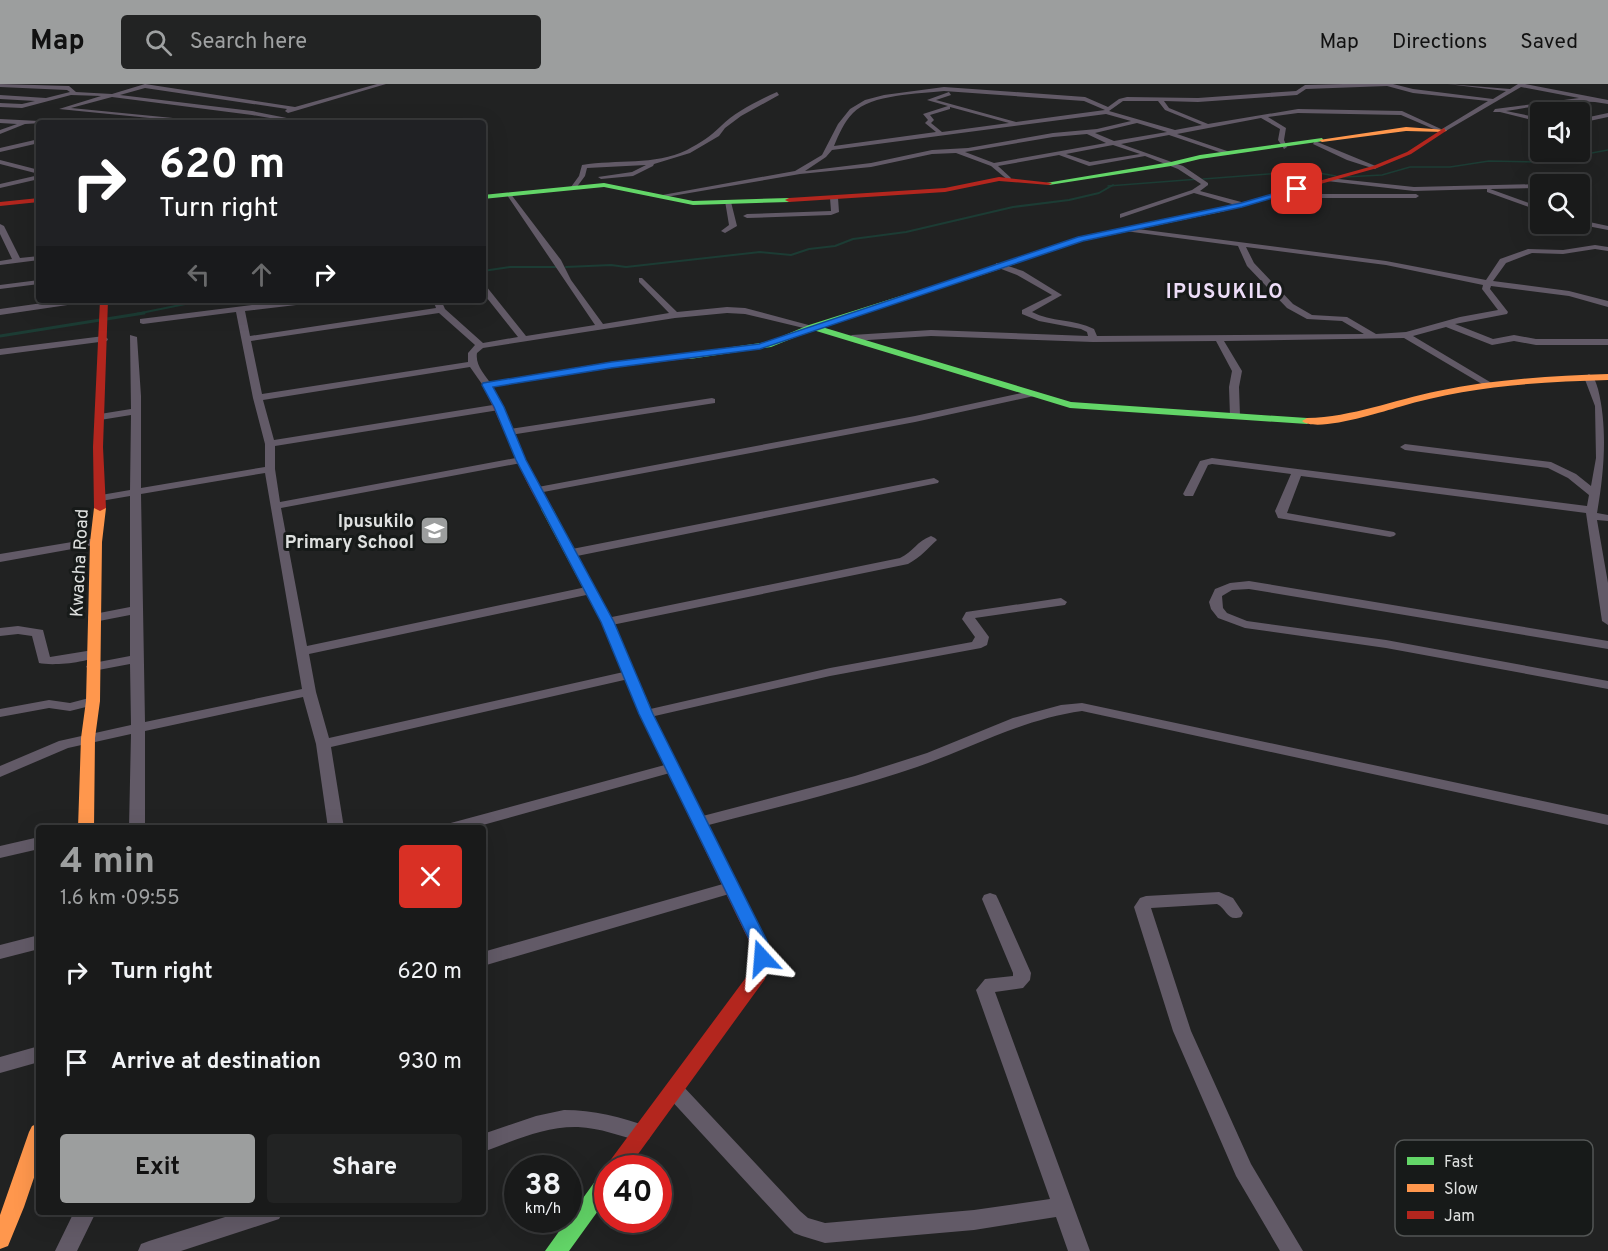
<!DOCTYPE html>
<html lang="en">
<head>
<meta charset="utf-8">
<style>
  :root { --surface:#191a1a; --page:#222323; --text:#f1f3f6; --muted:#9fa1a2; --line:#373839; --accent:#9c9e9e }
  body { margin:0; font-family:Overpass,sans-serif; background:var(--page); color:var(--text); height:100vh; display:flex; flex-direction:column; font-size:22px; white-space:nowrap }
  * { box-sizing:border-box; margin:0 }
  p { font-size:20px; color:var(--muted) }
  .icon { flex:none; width:33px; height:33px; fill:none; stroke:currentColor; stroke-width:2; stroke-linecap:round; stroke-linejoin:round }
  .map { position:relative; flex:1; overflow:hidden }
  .sheet { position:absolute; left:36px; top:741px; width:450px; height:390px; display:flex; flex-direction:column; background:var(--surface); border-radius:6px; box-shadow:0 6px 24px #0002,0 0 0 2px var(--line) }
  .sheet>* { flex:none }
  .hud { position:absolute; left:36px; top:36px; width:450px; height:183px; border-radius:6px; box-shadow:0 6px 24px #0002,0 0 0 2px var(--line); background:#202124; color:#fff; overflow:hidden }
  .fabs { position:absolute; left:1530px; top:18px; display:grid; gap:12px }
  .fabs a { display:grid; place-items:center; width:60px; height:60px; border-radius:6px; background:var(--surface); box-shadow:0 6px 24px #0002,0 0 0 2px var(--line); font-size:30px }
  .speed { position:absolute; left:504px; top:1071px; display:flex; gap:12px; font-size:30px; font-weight:700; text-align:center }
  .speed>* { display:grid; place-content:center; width:78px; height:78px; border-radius:50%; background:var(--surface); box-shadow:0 6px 24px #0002,0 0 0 2px var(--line); line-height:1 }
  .speed small { font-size:15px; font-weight:400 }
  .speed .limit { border:9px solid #d22; background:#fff; color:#111 }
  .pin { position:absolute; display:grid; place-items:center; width:51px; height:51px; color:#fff; margin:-26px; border-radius:12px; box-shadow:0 3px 9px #0006 }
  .me { position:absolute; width:66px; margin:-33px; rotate:341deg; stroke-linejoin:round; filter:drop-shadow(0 0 4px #0008) }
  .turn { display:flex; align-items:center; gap:21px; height:126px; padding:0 24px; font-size:27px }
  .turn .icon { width:78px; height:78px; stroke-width:2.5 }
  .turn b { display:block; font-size:42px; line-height:51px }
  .lanes { display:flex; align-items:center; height:57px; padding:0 24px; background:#0003; justify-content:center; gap:30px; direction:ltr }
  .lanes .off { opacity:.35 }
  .round { display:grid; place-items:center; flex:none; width:63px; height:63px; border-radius:6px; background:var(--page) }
  .head { display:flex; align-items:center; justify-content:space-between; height:102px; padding:0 24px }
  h1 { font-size:36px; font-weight:700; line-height:45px; color:var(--accent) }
  .primary-button { display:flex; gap:12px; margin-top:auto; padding:12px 24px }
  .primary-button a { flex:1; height:69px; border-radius:6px; background:var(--accent); color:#111; font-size:24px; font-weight:700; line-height:69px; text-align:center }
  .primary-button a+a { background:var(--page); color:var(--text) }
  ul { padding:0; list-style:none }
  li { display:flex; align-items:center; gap:18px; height:90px; padding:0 24px }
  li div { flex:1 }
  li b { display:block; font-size:22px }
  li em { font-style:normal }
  header { display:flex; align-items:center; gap:36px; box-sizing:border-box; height:84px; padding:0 30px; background:var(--accent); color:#111 }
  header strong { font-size:28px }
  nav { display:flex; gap:33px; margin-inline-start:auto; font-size:21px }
  .search { width:420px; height:54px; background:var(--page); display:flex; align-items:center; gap:15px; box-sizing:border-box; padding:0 21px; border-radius:6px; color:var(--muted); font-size:22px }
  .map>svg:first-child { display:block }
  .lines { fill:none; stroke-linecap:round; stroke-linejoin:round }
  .stream-far2 { stroke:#1c3c34; stroke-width:1.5 }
  .stream-far1 { stroke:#1c3c34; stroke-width:2 }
  .stream { stroke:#1c3c34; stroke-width:3 }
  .street { fill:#625a67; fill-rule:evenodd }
  .fast { fill:#63d668; fill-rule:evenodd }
  .slow { fill:#ff974d; fill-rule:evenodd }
  .jam { fill:#b3261e; fill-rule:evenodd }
  .route { fill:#1a73e8; stroke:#114b97; stroke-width:1.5 }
  .labels { text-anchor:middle; stroke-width:6; stroke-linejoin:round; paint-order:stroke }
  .poi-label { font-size:18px; font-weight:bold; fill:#dfe1e0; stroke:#171a19; text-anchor:end }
  .street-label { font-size:18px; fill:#dfe1e0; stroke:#171a19 }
  .far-district-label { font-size:20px; font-weight:bold; letter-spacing:1.5px; fill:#edddf8; stroke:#171a19 }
  .key { fill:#171a19; stroke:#535655; stroke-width:1.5 }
  .key-label { font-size:16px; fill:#dfe1e0 }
</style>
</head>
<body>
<header>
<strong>Map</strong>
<div class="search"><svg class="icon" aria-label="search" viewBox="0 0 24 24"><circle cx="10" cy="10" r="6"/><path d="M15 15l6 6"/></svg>Search here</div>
<nav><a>Map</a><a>Directions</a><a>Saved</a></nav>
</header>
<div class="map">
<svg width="1608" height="1167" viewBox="0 0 1608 1167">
  <rect width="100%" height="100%" fill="#212222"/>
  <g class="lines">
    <path class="stream-far2" d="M1344 93 1382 91 1410 83H1450L1489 77 1543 78 1608 66
      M1203 95 1307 87 1336 92
      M1108 102 1199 95"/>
    <path class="stream-far1" d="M566 183 611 181 626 183 760 168 791 171 809 165 835 162 853 155 906 148 1013 123 1069 116 1099 109 1113 101
      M483 187 510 183H560
      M136 230 205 216"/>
    <path class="stream" d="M0 252 144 229"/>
    <path class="street" d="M0 0 69 2 76 8 112 10 145 0 295 23 377 0H386L288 29 285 27 287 25 145 4 120 11 252 27 312 39H299L252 31 112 13 71 24 224 39H200L59 25 101 12 71 11 22 24 0 23V19L22 20 35 17 0 15V11L46 14 70 8 67 6 0 3Z
      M1343 0H1393L1413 5 1493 15 1506 7 1447 0 1510 5 1518 0H1525L1608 16V20C1575 13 1540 22 1506 27L1540 34V38L1500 28H1493L1495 25 1579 14 1521 3 1444 48 1442 45 1488 17 1413 9 1387 2 1306 5 1297 11 1198 18 1164 17 1169 24 1208 40 1298 25 1402 27 1441 45 1436 46 1401 31 1298 29 1268 33 1286 44 1284 56 1287 63 1284 65 1278 56 1280 45 1261 34 1177 50 1230 68 1228 71 1169 51 1121 60 1183 82 1208 99V101L1200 107 1245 119V123H1242L1194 109 1120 134V130L1192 106 1201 100 1178 85 1145 72 1089 82 1059 71 998 82 1011 94 1009 97 991 82 956 69 932 70 871 83 800 90 660 114 657 112 795 87 822 71 838 40 850 25 865 16 884 11 944 3 1085 13 1108 23 1119 15 1127 13 1198 14 1296 7 1305 1ZM944 7 1084 17 1105 26 1016 38 936 16 951 11 949 8 927 16 948 22 923 30 928 36 925 39 936 48 834 62C839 50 844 38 853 29 871 10 919 10 944 7ZM1123 17H1158L1165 26 1202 41 1175 46 1109 27ZM950 23 1009 39 942 48 931 39 934 36 930 31 950 25ZM1106 30 1131 37 1097 45 1053 49 968 64 932 66 871 79 805 87 826 73 832 66ZM1137 39 1167 48 1114 57 1095 49ZM1087 50 1106 59 994 79 965 68 1053 53ZM1113 61 1140 70 1090 78 1066 70Z
      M777 8 779 11 741 32 725 44 719 52 690 69 654 80 653 82 633 92 601 95 598 93 632 88 646 81 587 84 585 92 576 104 571 103 579 92 582 81C617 75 654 82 687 66 700 59 711 52 721 42 735 28 759 16 777 8Z
      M1608 29V33L1580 39V35Z
      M0 35 39 37 42 39 25 40 0 50V46L17 40 0 39Z
      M39 55V59L0 68V64Z
      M1315 57 1378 83 1375 85 1347 76 1313 60Z
      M0 76 39 86V90L0 80Z
      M39 91V95L0 104V100Z
      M1576 91 1581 92 1568 100H1549L1566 96Z
      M1329 94 1414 103 1540 100H1542L1540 104 1490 105 1540 123V127L1487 108V105L1414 107 1327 97Z
      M1285 107 1302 110H1416L1419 112 1416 114H1302L1283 110Z
      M510 109 561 176 571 196 603 240 669 229 639 198V194H642L677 228 727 223 745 224 816 243 812 246 745 230 727 229 675 234 483 264 477 269C475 281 485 291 492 301L487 304 484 303 470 283 263 316 274 356 499 320 504 323 499 326 275 362V385L280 418 521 373 526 376 521 379 281 424 307 562 591 502 597 506 591 510 309 570 316 608 329 654 628 587 633 588 635 591 633 594 331 663 344 744H328L316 660 303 613 145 647V744H129L131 650 68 664 0 693V682L59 657 131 641 130 580 93 587 86 583 88 580 130 572V531L94 538 88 534 89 531 130 523V412L101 417 95 414 101 411 130 406 131 331 100 336 95 333 100 330 131 325 130 251 137 253 141 312V404L265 383V360L253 314 236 228 143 240 140 239V235L292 216H317L313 219 245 227 250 252 436 224 433 216H441L445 225 483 259 518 253 483 209V202H486L526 252 595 241 507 111ZM439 229 475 261 468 269V278L262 310 251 257ZM265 389 302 605 145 638 141 410Z
      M834 112 838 114 839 128 831 131 747 134 743 132 747 130 831 127 830 114Z
      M725 117 731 118 737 142 725 149 721 147 729 141Z
      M1580 136 1608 142V146L1577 140H1580Z
      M0 140 4 142 20 174 39 172V176L0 181V177L12 175 0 150Z
      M1122 143 1386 177 1486 196 1500 175 1528 165 1563 166 1595 161 1608 163V167L1595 165 1563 170 1532 169 1506 179 1493 197 1569 207 1608 217V223L1569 212 1491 202 1490 205 1508 228 1507 230 1455 240 1493 255 1514 251 1536 255H1608V261H1536L1514 257 1492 261 1446 243 1413 252 1490 298 1492 300 1487 303 1404 254 1224 257 1242 287 1239 303 1240 332 1235 335 1230 332 1229 303 1232 287 1216 257 1093 258 931 252 852 257 848 254 852 251 931 246 1088 252 1087 248 1081 245 1039 237 1022 230V226L1052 211 1017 191 996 183V179H999L1023 187 1062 211 1032 228C1051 238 1074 235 1094 245L1097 252 1364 250 1342 237 1307 235 1287 224 1247 182 1238 162 1125 147H1122ZM1246 163 1386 181 1483 201 1482 205 1498 226 1460 233 1406 248 1376 250 1347 233 1312 231 1293 220 1254 179Z
      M39 196V200L0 205V201Z
      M64 216H85L81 219 0 231V225Z
      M104 252 108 255 107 257 0 271V265Z
      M1589 290C1595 293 1596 299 1598 305 1608 345 1604 389 1597 429L1608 431V437L1597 436 1608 499V541L1602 537 1586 429 1301 392 1287 429 1394 448 1396 450 1394 452 1390 453 1278 434 1275 427 1291 390 1212 380 1208 381 1193 412H1185L1183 410 1200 377 1212 374 1587 422 1589 411 1568 394 1548 384 1405 366 1400 363 1405 360 1551 378 1576 390 1591 402 1596 374 1595 322 1584 293Z
      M1031 307 1034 308V312L915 338 538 409 532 406 538 403 915 332Z
      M712 314 715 315V319L510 351 505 348 510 345Z
      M934 394 939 397 938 399 572 473 566 469 572 465Z
      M931 452 935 454 937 456C927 465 921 473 908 480L607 542 601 538 607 534 900 474C913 468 917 457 931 452Z
      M96 454 102 458 100 460 0 478V470Z
      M1249 497 1608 557V565L1249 505 1232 506 1222 512 1223 524 1227 529 1247 537 1386 556 1608 597V605L1386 564 1245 544 1218 534 1211 525 1209 518 1215 505 1230 499Z
      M1061 514 1067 518 1065 521 975 534 989 553 987 561 981 564 830 592 646 634 639 630 646 626 830 584 972 558 975 553 962 535 966 528Z
      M18 542 43 546 50 573 93 566 100 570C90 579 52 582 39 579L32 552 18 550 0 552V544Z
      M93 613 98 614 100 617 98 620 70 627 49 624 0 633V625L49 616 70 619Z
      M1082 619 1608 731V741L1082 627C1023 635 972 664 917 683 847 707 773 724 701 743L695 742 693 738 695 734 855 692 927 669 1013 634 1061 621Z
      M672 679 677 681 679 684 677 687 472 744H445L447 740Z
      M39 753V765L0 774V762Z
      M730 798 736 800 738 804 736 808 483 882V868Z
      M1219 808 1233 814 1243 829 1241 833C1227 838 1227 825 1217 820L1151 824 1191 947 1251 1080 1303 1167H1280L1236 1092 1173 947 1134 823 1140 814 1146 812Z
      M990 809 996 811 998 815 1031 889 1030 896 1023 904 995 908 1090 1167H1068L1056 1133 974 1146 825 1159 802 1152 794 1149 786 1141 668 1013 665 1007 668 1001 675 999 682 1001 800 1127 808 1134 825 1139 974 1126 1050 1115 976 906 985 895 1013 892V889L982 815 984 811Z
      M39 851V865L0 875V861Z
      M39 962V978L0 989V973Z
      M564 1026C593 1026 622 1033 649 1043L652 1049 649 1055 642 1058C621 1052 600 1044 578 1043 545 1042 513 1057 483 1068V1050L536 1032Z
      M74 1128H96L77 1167H55Z
      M241 1128H283L279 1135 181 1167H138L141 1160 149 1157Z"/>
    <path class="fast" d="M1322 54 1324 57 1200 75 1171 82 1049 101 1046 99 1171 78 1200 71Z
      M604 99 693 117 789 114 793 116 789 118 693 121 604 103 483 115V111Z
      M976 188 980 190 979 192 822 243 1071 318 1307 334 1312 337 1307 340 1070 324 813 246 771 263 690 275 685 272 690 269 768 258 809 241Z
      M547 422 553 425 613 538 656 636 654 639 649 640 642 636 601 538 541 425Z
      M608 1087V1113L569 1167H545L601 1089Z"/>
    <path class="slow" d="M1406 43 1447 46 1444 48 1406 47 1322 58 1319 56Z
      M1222 123 1226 125 1225 127 1083 157 979 192 972 190 1078 153Z
      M1608 290V296C1538 298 1467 302 1399 323 1381 328 1317 349 1302 337L1307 334C1353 333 1393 316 1438 307 1494 295 1551 292 1608 290Z
      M100 421 106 424 102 458 100 617 95 654 94 744H78L81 654 86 617 90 458 94 424Z
      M39 1039V1079L24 1123 8 1162 0 1165V1131L29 1048 32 1042Z"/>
    <path class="jam" d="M1444 44 1446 47 1411 70 1377 84 1225 127 1218 125 1373 82 1407 68Z
      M999 93 1052 99 1049 101 999 97 945 108 789 118 785 116 789 114 945 104Z
      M39 114V118L0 122V118Z
      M100 216H108L103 363 106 424 100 427 94 424 93 363Z
      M690 269 693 270V274L611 284 493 303 504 323 526 376 553 425 551 427H543C518 387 504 342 482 301L484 299 611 278Z
      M649 632 656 636 767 857 771 874 765 895 628 1084H608V1088L606 1084 609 1078 750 888 753 874 749 857 642 636Z"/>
  </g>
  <path class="route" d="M1297 103 1300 106 1242 123 1083 157 760 265 611 284 493 303 504 323 526 376 614 538 653 630 767 857 771 874 769 879 762 881 756 879 750 857 639 630 601 538 516 376 494 323 482 301 483 299 611 278 759 260 1078 153 1241 119Z"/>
  <defs>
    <symbol id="school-square" viewBox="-11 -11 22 22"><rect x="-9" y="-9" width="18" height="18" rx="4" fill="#9c9e9e" stroke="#171a19"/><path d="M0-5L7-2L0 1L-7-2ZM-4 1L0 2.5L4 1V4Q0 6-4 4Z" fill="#fff"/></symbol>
  </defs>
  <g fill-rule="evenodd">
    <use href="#school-square" x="418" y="430" width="33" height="33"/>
  </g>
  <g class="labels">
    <g class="poi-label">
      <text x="414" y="443">Ipusukilo<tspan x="414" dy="21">Primary School</tspan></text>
    </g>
    <g class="street-label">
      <text transform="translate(79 479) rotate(-87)" y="6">Kwacha Road</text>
    </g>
    <g class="far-district-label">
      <text x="1225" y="214">IPUSUKILO</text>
    </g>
  </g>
  <rect x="1395" y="1056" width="198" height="96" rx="9" class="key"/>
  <rect x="1407" y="1073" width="27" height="8" fill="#63d668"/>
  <rect x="1407" y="1100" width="27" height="8" fill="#ff974d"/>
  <rect x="1407" y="1127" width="27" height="8" fill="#b3261e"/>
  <g class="key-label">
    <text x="1444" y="1083">Fast</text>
    <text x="1444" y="1110">Slow</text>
    <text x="1444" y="1137">Jam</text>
  </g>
</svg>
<div class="fabs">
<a><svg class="icon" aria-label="sound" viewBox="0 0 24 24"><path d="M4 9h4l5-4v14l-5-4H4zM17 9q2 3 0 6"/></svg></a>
<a><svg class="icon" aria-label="search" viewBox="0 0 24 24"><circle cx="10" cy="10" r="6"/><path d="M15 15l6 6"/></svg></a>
</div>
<div class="speed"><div>38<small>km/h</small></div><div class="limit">40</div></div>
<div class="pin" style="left:1297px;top:105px;background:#d93025"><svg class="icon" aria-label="arrive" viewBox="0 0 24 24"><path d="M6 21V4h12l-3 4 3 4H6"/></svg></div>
<svg class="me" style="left:762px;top:874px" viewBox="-20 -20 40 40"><path d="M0-17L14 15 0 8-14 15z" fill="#1a73e8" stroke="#fff" stroke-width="4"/></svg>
<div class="hud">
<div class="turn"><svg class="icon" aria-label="right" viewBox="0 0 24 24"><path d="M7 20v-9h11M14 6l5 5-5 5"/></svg><div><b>620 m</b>Turn right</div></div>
<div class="lanes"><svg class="icon off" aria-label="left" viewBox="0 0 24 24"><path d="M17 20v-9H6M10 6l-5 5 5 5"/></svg><svg class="icon off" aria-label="ahead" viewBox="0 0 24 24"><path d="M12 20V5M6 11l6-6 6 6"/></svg><svg class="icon" aria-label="right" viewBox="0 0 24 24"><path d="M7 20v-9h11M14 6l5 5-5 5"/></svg></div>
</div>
<section class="sheet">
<div class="head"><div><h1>4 min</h1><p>1.6 km · 09:55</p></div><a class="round" style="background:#d93025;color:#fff"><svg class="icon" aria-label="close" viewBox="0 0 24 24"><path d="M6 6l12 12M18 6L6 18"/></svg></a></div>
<ul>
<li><svg class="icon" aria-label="right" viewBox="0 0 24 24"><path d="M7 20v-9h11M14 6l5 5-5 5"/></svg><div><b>Turn right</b></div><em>620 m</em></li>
<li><svg class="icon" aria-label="arrive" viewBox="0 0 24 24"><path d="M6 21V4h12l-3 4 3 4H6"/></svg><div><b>Arrive at destination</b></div><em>930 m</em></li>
</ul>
<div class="primary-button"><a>Exit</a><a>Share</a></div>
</section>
</div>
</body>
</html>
